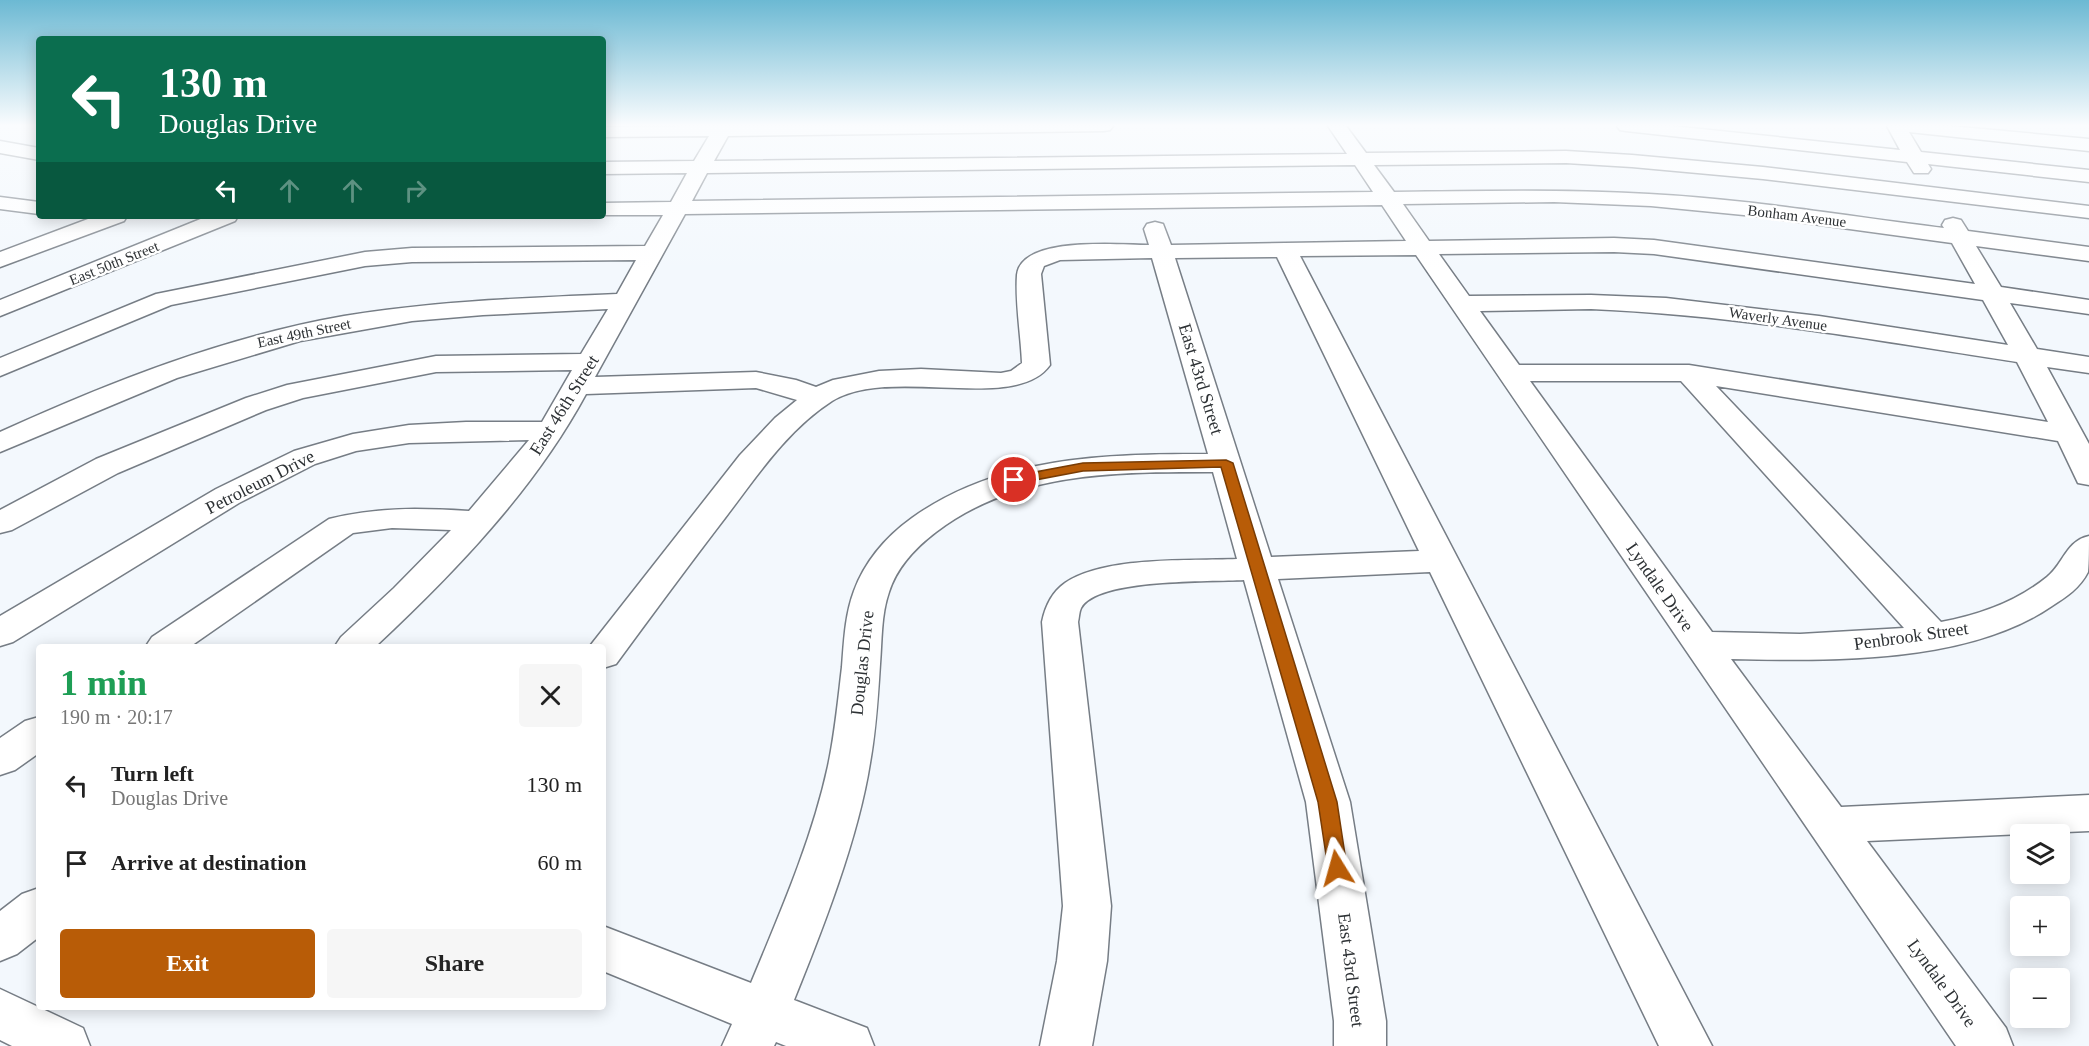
<!DOCTYPE html>
<html lang="en">
<head>
<meta charset="utf-8">
<style>
  :root { --surface:#fff; --page:#f6f6f6; --text:#222; --muted:#767676; --accent:#b85c07 }
  body { margin:0; font-family:"Times New Roman",serif; background:var(--page); color:var(--text); height:100vh; display:flex; flex-direction:column; font-size:22px; white-space:nowrap }
  * { box-sizing:border-box; margin:0 }
  p { font-size:20px; color:var(--muted) }
  .icon { flex:none; width:33px; height:33px; fill:none; stroke:currentColor; stroke-width:2; stroke-linecap:round; stroke-linejoin:round }
  .map { position:relative; flex:1; overflow:hidden }
  .sheet { position:absolute; left:36px; top:644px; width:570px; height:366px; display:flex; flex-direction:column; background:var(--surface); border-radius:6px; box-shadow:0 3px 15px #0003 }
  .sheet>* { flex:none }
  .hud { position:absolute; left:36px; top:36px; width:570px; height:183px; border-radius:6px; box-shadow:0 3px 15px #0003; background:#0b6e4f; color:#fff; overflow:hidden }
  .fabs { position:absolute; left:2010px; top:824px; display:grid; gap:12px }
  .fabs a { display:grid; place-items:center; width:60px; height:60px; border-radius:6px; background:var(--surface); box-shadow:0 3px 15px #0003; font-size:30px }
  .pin { position:absolute; display:grid; place-items:center; width:51px; height:51px; color:#fff; margin:-26px; border:3px solid #fff; border-radius:50%; box-shadow:0 2px 6px #0007 }
  .me { position:absolute; width:66px; margin:-33px; rotate:352deg; stroke-linejoin:round; filter:drop-shadow(0 0 4px #0008) }
  .turn { display:flex; align-items:center; gap:21px; height:126px; padding:0 24px; font-size:27px }
  .turn .icon { width:78px; height:78px; stroke-width:2.5 }
  .turn b { display:block; font-size:42px; line-height:51px }
  .lanes { display:flex; align-items:center; height:57px; padding:0 24px; background:#0003; justify-content:center; gap:30px; direction:ltr }
  .lanes .off { opacity:.35 }
  .round { display:grid; place-items:center; flex:none; width:63px; height:63px; border-radius:6px; background:var(--page) }
  .headline { display:flex; align-items:center; justify-content:space-between; height:102px; padding:0 24px }
  h1 { font-size:36px; font-weight:600; line-height:45px; color:#1e9e55 }
  .primary-button { display:flex; gap:12px; margin-top:auto; padding:12px 24px }
  .primary-button a { flex:1; height:69px; border-radius:6px; background:var(--accent); color:#fff; font-size:24px; font-weight:600; line-height:69px; text-align:center }
  .primary-button a+a { background:var(--page); color:var(--text) }
  ul { padding:0; list-style:none }
  li { display:flex; align-items:center; gap:18px; height:78px; padding:0 24px }
  li div { flex:1 }
  li b { display:block; font-size:22px }
  li em { font-style:normal }
  .map>svg:first-child { display:block }
  .lines { fill:none; stroke-linecap:round; stroke-linejoin:round }
  .minor-casing { stroke:#767d85; stroke-width:3 }
  .minor { fill:#fff; fill-rule:evenodd }
  .route { fill:#b85c07; stroke:#783c05; stroke-width:1.5 }
  .labels { text-anchor:middle; stroke-width:5; stroke-linejoin:round; paint-order:stroke }
  .far-street-label { font-size:15px; fill:#2e3235; stroke:#fff }
  .street-label { font-size:18px; fill:#2e3235; stroke:#fff }
</style>
</head>
<body>
<div class="map">
<svg width="2089" height="1046" viewBox="0 0 2089 1046">
  <rect width="100%" height="100%" fill="#f3f8fd"/>
  <g class="lines">
    <defs>
      <path id="minor" d="M688 126H1113L1110 130 1104 131 728 136 714 161 1347 154 1328 126H1346L1366 153 1566 151 1632 155 1763 167 2089 206V218L1763 179 1632 167 1566 163 1374 165 1394 192C1479 191 1564 189 1649 194 1748 199 1846 216 1944 228L1942 225 1945 220 1953 218 1961 220 1968 231 2089 247V261L1976 246 2001 287 2089 300V314L2010 303 2037 349 2089 357V373L2047 367 2089 444V485L2078 483 2058 441 1716 386 1941 622C1979 615 2016 602 2047 577 2064 563 2066 541 2089 536 2089 546 2089 563 2088 572 2080 588 2066 597 2052 606 1968 664 1830 661 1731 659L1841 807 2089 795V831L1867 841 2006 1028 2013 1046H1956L1416 255 1300 256 1712 1046H1659L1430 572 1278 579 1350 802 1386 1021V1046H1334V1021L1306 802 1244 580C1211 582 1097 578 1081 608 1079 612 1079 618 1078 622L1111 906 1107 961 1092 1046H1040L1057 961 1063 906 1042 622C1045 607 1052 592 1065 583 1105 556 1189 561 1237 559L1213 472C1116 472 1016 471 936 532 915 548 897 567 889 592 881 615 882 640 880 664 878 697 876 730 870 763 858 839 823 928 794 1000L867 1028 874 1046H786L776 1042 774 1046H722L732 1024 603 971V926L751 983C780 913 812 840 828 766 835 733 838 700 842 667 844 641 845 615 854 591 865 561 887 536 912 518 998 456 1106 454 1208 454L1152 258 1060 260 1044 266 1041 274 1050 365C1015 414 891 365 832 401 787 430 757 476 725 518 688 566 652 615 616 664L603 668V646H590L740 455 775 418 797 400 756 388 586 394C534 490 455 572 376 646H335L341 637 394 588 451 530 392 528 353 533 191 646H146L152 637 329 519C378 507 419 508 469 511L529 440 409 443 356 451 315 464 239 503 13 642 0 646V616L216 489 294 451 353 434 409 425 466 422H542L572 370 436 372 303 398 266 410 118 473 12 530 0 533V510L96 459 246 398 287 385 436 356 581 354 608 309 483 315 412 321 300 341 177 378 0 452V432C110 382 224 337 344 316 434 301 526 298 617 294L636 260 412 262 365 266 171 305 0 376V358L156 294 365 252 412 248 645 246 663 215H603V203L671 202 687 173 603 174V162L694 161 709 136 603 137V127ZM1355 165 1373 192 692 201 707 173ZM1554 202 1651 206 1754 216 1952 243 1975 284 1654 240 1614 238 1429 241 1403 204ZM1382 205 1406 241 1171 245 1163 224 1155 222 1147 224 1144 229 1149 245C1120 245 1021 235 1017 275 1015 302 1021 336 1022 363L1011 371 1001 373 921 369 879 371 833 380 816 387 796 380 756 372 595 377 685 214ZM1614 252 1654 254 1983 300 2008 345 1819 316 1666 298 1591 295 1469 296 1439 254ZM1277 257 1419 551 1271 557 1175 258ZM1591 309C1734 315 1876 340 2017 362L2048 422 1689 365H1519L1480 311ZM1530 381H1681L1904 628 1800 634 1712 632Z
        M1617 126H1672L1900 150 1887 126H1950L2089 139V151L1909 132 1921 152 2089 170V182L1928 164 1931 169 1928 173H1914L1907 162 1626 131 1620 130Z
        M0 141 39 148V160L0 153Z
        M0 197 39 202V214L0 209Z
        M96 216H127L124 221 0 267V252Z
        M208 216H238L235 221 0 316V300Z
        M39 717V753L15 770 0 775V738L25 721Z
        M39 888V937L17 954 0 961V911L22 894Z
        M0 989 83 1028 90 1046H12L0 1040Z"/>
    </defs>
    <use href="#minor" class="minor-casing"/>
    <use href="#minor" class="minor"/>
  </g>
  <linearGradient id="sky" x2="0" y2="1"><stop stop-color="#6cb9d3"/><stop offset="0.46" stop-color="#fafcfe"/><stop offset="1" stop-color="#fafcfe" stop-opacity="0"/></linearGradient>
  <rect width="2089" height="272" fill="url(#sky)"/>
  <path class="route" d="M1226 460 1233 463 1337 802 1347 868 1344 874 1337 876 1330 874 1328 868 1318 802 1221 467 1083 471 1014 484 1008 480 1014 476 1083 463Z"/>
  <g class="labels">
    <g class="far-street-label">
      <text transform="translate(1797 216) rotate(7)" y="5">Bonham Avenue</text>
      <text transform="translate(114 263) rotate(-22)" y="5">East 50th Street</text>
      <text transform="translate(1778 319) rotate(8)" y="5">Waverly Avenue</text>
      <text transform="translate(304 333) rotate(-12)" y="5">East 49th Street</text>
    </g>
    <g class="street-label">
      <text transform="translate(1201 379) rotate(73)" y="6">East 43rd Street</text>
      <text transform="translate(564 405) rotate(-58)" y="6">East 46th Street</text>
      <text transform="translate(260 482) rotate(-27)" y="6">Petroleum Drive</text>
      <text transform="translate(1660 587) rotate(55)" y="6">Lyndale Drive</text>
      <text transform="translate(1911 636) rotate(-8)" y="6">Penbrook Street</text>
      <text transform="translate(862 663) rotate(-84)" y="6">Douglas Drive</text>
      <text transform="translate(1351 970) rotate(83)" y="6">East 43rd Street</text>
      <text transform="translate(1942 983) rotate(54)" y="6">Lyndale Drive</text>
    </g>
  </g>
</svg>
<div class="fabs">
<a><svg class="icon" aria-label="layers" viewBox="0 0 24 24"><path d="M12 4l9 5-9 5-9-5zM3 14l9 5 9-5"/></svg></a>
<a>+</a>
<a>−</a>
</div>
<div class="pin" style="left:1014px;top:480px;background:#d93025"><svg class="icon" aria-label="arrive" viewBox="0 0 24 24"><path d="M6 21V4h12l-3 4 3 4H6"/></svg></div>
<svg class="me" style="left:1337px;top:868px" viewBox="-20 -20 40 40"><path d="M0-17L14 15 0 8-14 15z" fill="#b85c07" stroke="#fff" stroke-width="4"/></svg>
<div class="hud">
<div class="turn"><svg class="icon" aria-label="left" viewBox="0 0 24 24"><path d="M17 20v-9H6M10 6l-5 5 5 5"/></svg><div><b>130 m</b>Douglas Drive</div></div>
<div class="lanes"><svg class="icon" aria-label="left" viewBox="0 0 24 24"><path d="M17 20v-9H6M10 6l-5 5 5 5"/></svg><svg class="icon off" aria-label="ahead" viewBox="0 0 24 24"><path d="M12 20V5M6 11l6-6 6 6"/></svg><svg class="icon off" aria-label="ahead" viewBox="0 0 24 24"><path d="M12 20V5M6 11l6-6 6 6"/></svg><svg class="icon off" aria-label="right" viewBox="0 0 24 24"><path d="M7 20v-9h11M14 6l5 5-5 5"/></svg></div>
</div>
<section class="sheet">
<div class="headline"><div><h1>1 min</h1><p>190 m · 20:17</p></div><a class="round"><svg class="icon" aria-label="close" viewBox="0 0 24 24"><path d="M6 6l12 12M18 6L6 18"/></svg></a></div>
<ul>
<li><svg class="icon" aria-label="left" viewBox="0 0 24 24"><path d="M17 20v-9H6M10 6l-5 5 5 5"/></svg><div><b>Turn left</b><p>Douglas Drive</p></div><em>130 m</em></li>
<li><svg class="icon" aria-label="arrive" viewBox="0 0 24 24"><path d="M6 21V4h12l-3 4 3 4H6"/></svg><div><b>Arrive at destination</b></div><em>60 m</em></li>
</ul>
<div class="primary-button"><a>Exit</a><a>Share</a></div>
</section>
</div>
</body>
</html>
